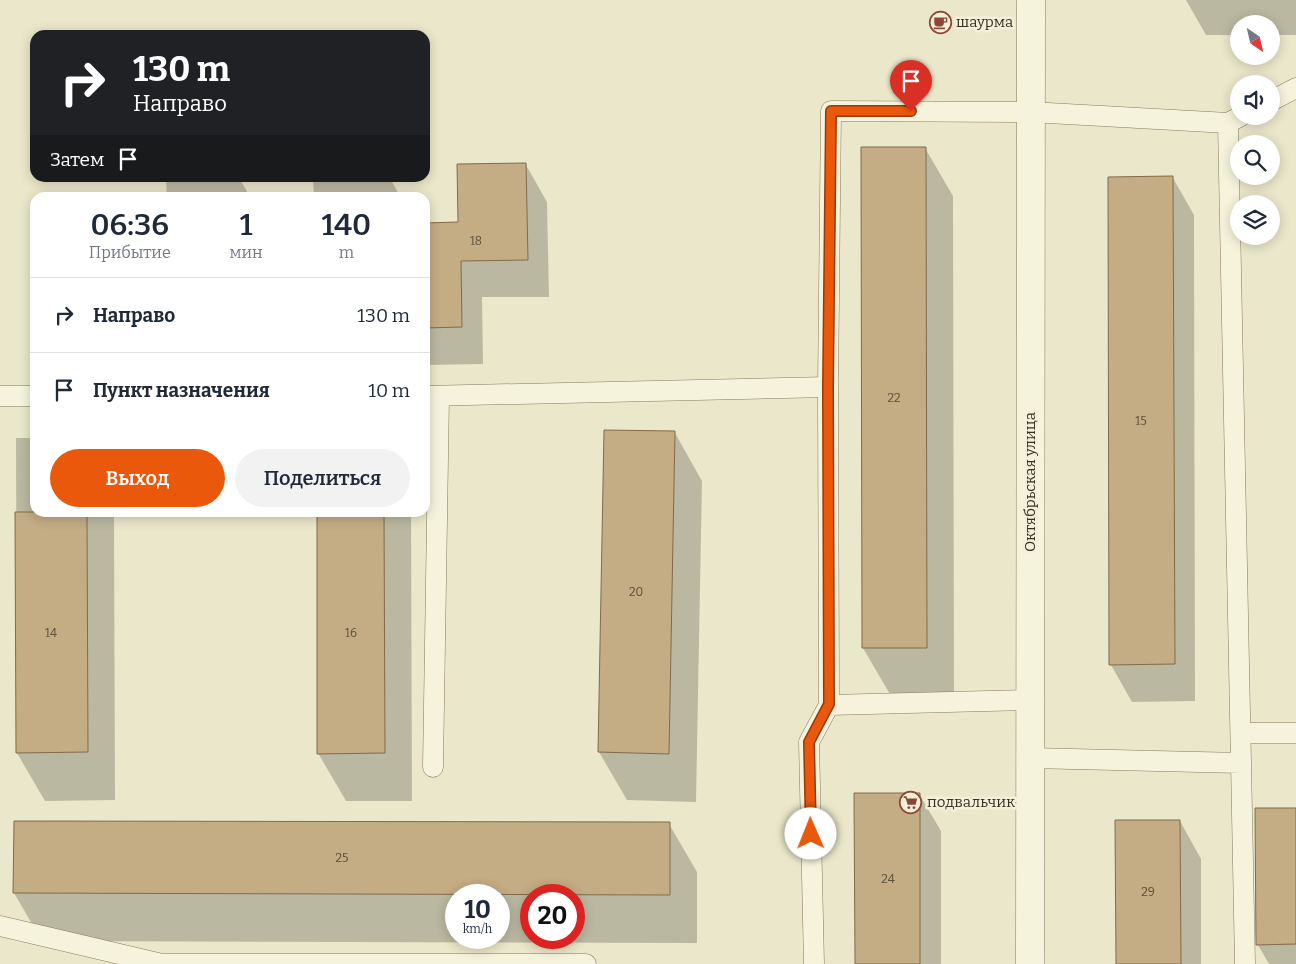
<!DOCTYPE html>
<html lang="ru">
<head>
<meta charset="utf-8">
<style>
  :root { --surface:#fff; --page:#f2f2f3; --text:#1f2937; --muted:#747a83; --line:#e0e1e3; --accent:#ea580c }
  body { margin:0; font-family:Bitter,serif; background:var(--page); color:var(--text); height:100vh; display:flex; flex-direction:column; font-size:19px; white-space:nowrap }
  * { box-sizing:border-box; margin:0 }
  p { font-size:16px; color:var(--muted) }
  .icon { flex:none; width:28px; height:28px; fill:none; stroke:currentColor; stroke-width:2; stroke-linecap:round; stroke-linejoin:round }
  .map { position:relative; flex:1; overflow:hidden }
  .sheet { position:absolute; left:30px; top:192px; width:400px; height:325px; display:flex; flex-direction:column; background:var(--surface); border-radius:15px; box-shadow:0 2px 12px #0003 }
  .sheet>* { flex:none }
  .top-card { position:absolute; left:30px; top:30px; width:400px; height:152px; border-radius:15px; box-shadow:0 2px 12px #0003; background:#202124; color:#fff; overflow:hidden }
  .needle { width:32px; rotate:146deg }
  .buttons { position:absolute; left:1230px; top:15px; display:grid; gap:10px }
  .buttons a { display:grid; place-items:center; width:50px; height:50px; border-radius:50%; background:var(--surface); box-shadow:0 2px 12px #0003; font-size:25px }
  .speed { position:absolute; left:445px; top:884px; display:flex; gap:10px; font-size:25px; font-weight:700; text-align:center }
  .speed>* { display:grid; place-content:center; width:65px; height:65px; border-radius:50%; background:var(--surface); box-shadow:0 2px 12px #0003; line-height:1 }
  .speed small { font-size:12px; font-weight:400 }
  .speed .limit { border:8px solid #d22; background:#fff; color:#111 }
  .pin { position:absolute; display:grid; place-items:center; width:42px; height:42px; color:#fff; margin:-51px -21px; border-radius:50% 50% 50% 0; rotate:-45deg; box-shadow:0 0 5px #0007 }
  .pin .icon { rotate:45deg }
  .me { position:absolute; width:55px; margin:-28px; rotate:359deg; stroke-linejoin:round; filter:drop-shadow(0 0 4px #0008) }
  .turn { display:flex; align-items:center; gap:18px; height:105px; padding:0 20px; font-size:22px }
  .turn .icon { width:65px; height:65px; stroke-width:2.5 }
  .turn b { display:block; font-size:35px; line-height:42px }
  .then { display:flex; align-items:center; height:48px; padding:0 20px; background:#0003; gap:10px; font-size:19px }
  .eta { display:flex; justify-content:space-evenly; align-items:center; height:85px; text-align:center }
  .eta b { font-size:30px; font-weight:600; line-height:35px }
  .cta { display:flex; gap:10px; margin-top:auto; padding:10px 20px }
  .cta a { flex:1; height:58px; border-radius:30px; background:var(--accent); color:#fff; font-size:20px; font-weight:600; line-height:58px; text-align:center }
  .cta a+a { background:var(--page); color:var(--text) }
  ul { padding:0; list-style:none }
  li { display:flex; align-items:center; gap:15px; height:75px; padding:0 20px; border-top:1px solid var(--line) }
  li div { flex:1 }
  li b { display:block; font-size:19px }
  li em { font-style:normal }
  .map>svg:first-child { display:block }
  .shadow { fill:#0003; fill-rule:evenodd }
  .building { fill:#c4ac84; stroke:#826b49 }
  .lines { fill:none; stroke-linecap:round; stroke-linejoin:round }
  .service-casing { stroke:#857b60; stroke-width:21 }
  .minor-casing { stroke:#857b60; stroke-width:29 }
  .service { stroke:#f6f3dd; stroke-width:20 }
  .minor { stroke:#f6f3dd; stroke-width:28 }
  .route-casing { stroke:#983908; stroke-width:12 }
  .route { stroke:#ea580c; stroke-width:9 }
  .labels { text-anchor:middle; stroke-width:5; stroke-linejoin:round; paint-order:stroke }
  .number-label { font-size:12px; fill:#5b503a }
  .poi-label { font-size:15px; fill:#383122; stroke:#f3f0d9; text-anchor:start }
  .street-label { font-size:15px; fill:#383122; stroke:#f3f0d9 }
</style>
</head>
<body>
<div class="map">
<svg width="1296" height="964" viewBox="0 0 1296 964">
  <rect width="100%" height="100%" fill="#eae7ca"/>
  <path class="shadow" d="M1186 0H1296V35H1271V24H1239V35H1206Z
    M925 148 953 196 954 696H891L863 648Z
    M526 165 547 202 549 297H482L483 364 425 365V224H460Z
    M166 178H239L251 198H167Z
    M313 178H390L401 198H314Z
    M1173 178 1194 215 1195 701 1132 702 1111 665Z
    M675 433 702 481 696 802 627 800 599 752Z
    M16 438H35V512H114L115 800 45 801 17 753Z
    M318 512H411L412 801H346L318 753Z
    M919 794 941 831V964H856Z
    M1296 809V964H1269L1258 945Z
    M1180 821 1201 859V964H1117Z
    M669 824 697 872V943L42 941 14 893ZM456 895H499V938H456ZM531 895H574V938H531Z"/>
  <path class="building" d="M861 147H926L927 648H862Z
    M526 163 528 260 461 261 462 327 425 328V223L458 222 457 164Z
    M1173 176 1175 664 1109 665 1108 177Z
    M604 430 675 431 669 754 598 752Z
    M15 512H87L88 752 16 753Z
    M317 512H384L385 753 317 754Z
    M854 793H920V964H855Z
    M1255 808H1296V944L1256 945Z
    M1115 820H1180L1181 964H1116Z
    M14 821 670 822V895L13 893Z"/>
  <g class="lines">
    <defs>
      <path id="service" d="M1271 101 1296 88
        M0 396H35
        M425 396 828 387
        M1030 700 829 705 828 387 831 111 1030 112 1228 123 1241 116
        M1241 733H1296
        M1030 758 1241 763 1228 123
        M1241 763 1245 964
        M433 767 439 396
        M0 926 162 964H586
        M814 964 809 742 829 705"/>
      <path id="minor" d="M1030 964 1031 0"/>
    </defs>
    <use href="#service" class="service-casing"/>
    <use href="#minor" class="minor-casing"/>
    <use href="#service" class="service"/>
    <use href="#minor" class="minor"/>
  </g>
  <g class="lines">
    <defs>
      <path id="route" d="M811 834 809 742 829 704 828 387 831 111H911"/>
    </defs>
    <use href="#route" class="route-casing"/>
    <use href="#route" class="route"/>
  </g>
  <defs>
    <symbol id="cafe-ring" viewBox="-11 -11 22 22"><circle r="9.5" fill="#f3f0d9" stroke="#8e4736" stroke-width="1.5"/><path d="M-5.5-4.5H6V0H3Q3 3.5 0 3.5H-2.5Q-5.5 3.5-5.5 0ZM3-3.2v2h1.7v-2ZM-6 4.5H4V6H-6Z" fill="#8e4736"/></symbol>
    <symbol id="supermarket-ring" viewBox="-11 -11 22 22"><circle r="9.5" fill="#f3f0d9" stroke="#8e4736" stroke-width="1.5"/><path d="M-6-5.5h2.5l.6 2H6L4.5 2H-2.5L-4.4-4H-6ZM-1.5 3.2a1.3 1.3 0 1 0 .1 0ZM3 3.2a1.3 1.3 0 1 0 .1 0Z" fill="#8e4736"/></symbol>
  </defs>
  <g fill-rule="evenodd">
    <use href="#cafe-ring" x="928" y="10" width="25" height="25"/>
    <use href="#supermarket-ring" x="898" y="790" width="25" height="25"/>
  </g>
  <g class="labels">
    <g class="number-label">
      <text x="476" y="245">18</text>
      <text x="894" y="402">22</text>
      <text x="1141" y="425">15</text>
      <text x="636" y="596">20</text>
      <text x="51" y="637">14</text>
      <text x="351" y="637">16</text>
      <text x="342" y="862">25</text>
      <text x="888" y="883">24</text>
      <text x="1148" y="896">29</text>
    </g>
    <g class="poi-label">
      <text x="956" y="27">шаурма</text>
      <text x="927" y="807">подвальчик</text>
    </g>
    <g class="street-label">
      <text transform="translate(1030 482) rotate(-90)" y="5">Октябрьская улица</text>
    </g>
  </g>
</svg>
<div class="buttons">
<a><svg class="needle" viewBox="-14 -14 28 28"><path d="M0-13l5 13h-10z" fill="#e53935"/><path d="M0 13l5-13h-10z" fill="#747a83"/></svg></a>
<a><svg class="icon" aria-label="sound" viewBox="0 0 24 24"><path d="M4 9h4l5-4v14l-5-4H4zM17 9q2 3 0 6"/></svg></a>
<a><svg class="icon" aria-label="search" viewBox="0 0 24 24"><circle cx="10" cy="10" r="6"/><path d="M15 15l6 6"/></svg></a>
<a><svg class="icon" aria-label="layers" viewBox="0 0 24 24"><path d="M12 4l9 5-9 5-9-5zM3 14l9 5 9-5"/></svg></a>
</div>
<div class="speed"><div>10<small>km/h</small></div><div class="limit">20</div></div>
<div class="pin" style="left:911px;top:111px;background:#d93025"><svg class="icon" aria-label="arrive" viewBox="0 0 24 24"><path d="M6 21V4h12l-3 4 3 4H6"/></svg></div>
<svg class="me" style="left:811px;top:834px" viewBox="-20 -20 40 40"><circle r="19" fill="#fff"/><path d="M0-13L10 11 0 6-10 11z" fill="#ea580c"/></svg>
<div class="top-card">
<div class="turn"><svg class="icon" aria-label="right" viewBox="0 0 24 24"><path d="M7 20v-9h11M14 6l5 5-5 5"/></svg><div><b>130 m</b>Направо</div></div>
<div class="then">Затем<svg class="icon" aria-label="arrive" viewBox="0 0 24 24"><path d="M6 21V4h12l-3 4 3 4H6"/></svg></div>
</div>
<section class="sheet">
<div class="eta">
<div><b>06:36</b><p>Прибытие</p></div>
<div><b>1</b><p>мин</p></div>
<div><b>140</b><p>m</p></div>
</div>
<ul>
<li><svg class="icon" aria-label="right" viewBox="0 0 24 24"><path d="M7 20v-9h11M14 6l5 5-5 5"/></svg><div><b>Направо</b></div><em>130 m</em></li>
<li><svg class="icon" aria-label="arrive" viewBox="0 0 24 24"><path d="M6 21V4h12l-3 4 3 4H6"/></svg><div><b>Пункт назначения</b></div><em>10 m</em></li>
</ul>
<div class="cta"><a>Выход</a><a>Поделиться</a></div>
</section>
</div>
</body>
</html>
